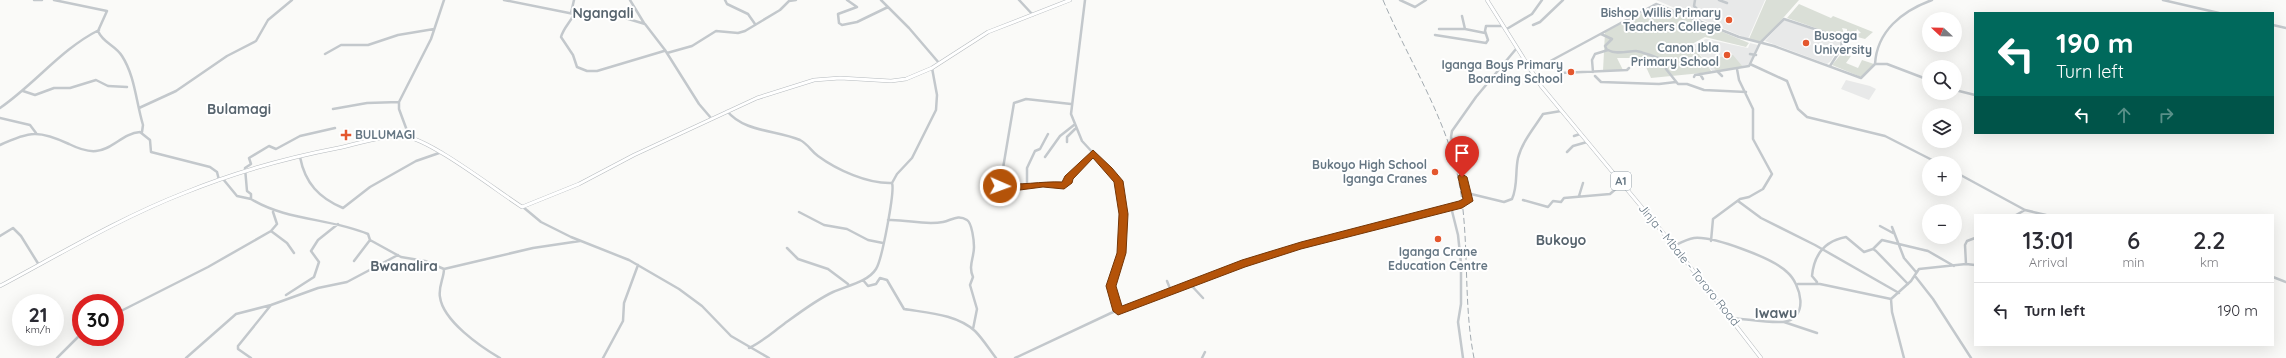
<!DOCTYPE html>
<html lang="en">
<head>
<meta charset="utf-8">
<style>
  :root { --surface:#fff; --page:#f2f2f3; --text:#2b2b33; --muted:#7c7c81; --line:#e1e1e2 }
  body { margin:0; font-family:Quicksand,sans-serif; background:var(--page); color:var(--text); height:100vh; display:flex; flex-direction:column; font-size:15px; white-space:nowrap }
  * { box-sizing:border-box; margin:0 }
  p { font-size:13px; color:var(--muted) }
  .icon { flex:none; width:22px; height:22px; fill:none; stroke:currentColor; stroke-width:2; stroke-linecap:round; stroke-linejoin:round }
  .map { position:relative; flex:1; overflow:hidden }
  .sheet { position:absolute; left:1974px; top:214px; width:300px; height:132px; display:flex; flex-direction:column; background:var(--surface); border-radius:0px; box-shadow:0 4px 16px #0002 }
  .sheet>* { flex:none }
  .top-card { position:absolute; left:1974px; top:12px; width:300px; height:122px; border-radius:0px; box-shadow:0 4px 16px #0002; background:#00695c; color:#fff; overflow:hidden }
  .needle { width:26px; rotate:292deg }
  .fabs { position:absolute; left:1922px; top:12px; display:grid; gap:8px }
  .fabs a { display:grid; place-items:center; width:40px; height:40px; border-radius:50%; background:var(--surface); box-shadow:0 4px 16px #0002; font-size:20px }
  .speed { position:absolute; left:12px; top:294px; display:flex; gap:8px; font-size:20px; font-weight:700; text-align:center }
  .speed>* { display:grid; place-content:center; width:52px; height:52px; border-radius:50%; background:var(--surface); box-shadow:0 4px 16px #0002; line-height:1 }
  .speed small { font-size:10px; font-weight:400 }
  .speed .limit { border:6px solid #d22; background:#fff; color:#111 }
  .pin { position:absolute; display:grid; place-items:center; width:34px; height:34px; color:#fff; margin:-41px -17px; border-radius:50% 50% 50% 0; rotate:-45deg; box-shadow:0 0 4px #0007 }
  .pin .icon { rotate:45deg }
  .me { position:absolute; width:44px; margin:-22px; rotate:92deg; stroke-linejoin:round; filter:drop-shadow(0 0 3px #0008) }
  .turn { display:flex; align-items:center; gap:14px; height:84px; padding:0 16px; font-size:18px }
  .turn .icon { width:52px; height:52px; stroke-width:2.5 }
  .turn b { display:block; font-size:28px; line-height:34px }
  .lanes { display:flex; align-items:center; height:38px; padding:0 16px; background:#0003; justify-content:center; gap:20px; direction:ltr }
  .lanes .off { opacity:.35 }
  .eta { display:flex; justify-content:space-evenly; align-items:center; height:68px; text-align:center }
  .eta b { font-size:24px; font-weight:600; line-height:28px }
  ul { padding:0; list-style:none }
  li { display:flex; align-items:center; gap:12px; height:56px; padding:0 16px; border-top:1px solid var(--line) }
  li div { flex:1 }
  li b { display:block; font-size:15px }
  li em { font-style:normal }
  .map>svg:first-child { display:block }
  .built { fill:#e8e9e9 }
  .green { fill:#dadfd7 }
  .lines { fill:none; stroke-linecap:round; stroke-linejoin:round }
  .major-casing { stroke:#b5babe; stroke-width:4 }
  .minor { stroke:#c3c8cc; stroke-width:2.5 }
  .major { stroke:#fff; stroke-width:3 }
  .rail { stroke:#a2aab0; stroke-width:1; stroke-dasharray:6 3; stroke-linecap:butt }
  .route { fill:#b45309; stroke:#753606 }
  .poi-dot { fill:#e4572e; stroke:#fff; stroke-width:1.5 }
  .labels { text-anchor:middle; stroke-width:4; stroke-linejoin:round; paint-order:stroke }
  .shield { fill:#fff; stroke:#939fa8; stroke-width:1 }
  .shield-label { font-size:11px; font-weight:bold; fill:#657683 }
  .poi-label { font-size:12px; font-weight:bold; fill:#657683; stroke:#fff; text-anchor:end }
  .street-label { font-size:12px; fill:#657683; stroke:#fff }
  .quarter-label { font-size:14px; font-weight:bold; fill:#57646e; stroke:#fff }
</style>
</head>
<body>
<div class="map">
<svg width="2286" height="358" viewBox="0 0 2286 358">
  <rect width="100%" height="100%" fill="#fafaf8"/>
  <path class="built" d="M1656 0H1765L1748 39Z
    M1784 20 1830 35V38L1841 42 1831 61 1827 64 1765 41Z
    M1706 39 1748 48 1750 43 1758 45 1748 65 1713 72 1693 45Z
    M1846 80 1870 86 1876 89 1869 100 1841 89Z"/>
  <path class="green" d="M1766 0H1799L1762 42 1749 39Z
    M1799 4 1831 18 1833 16 1873 32 1865 39 1850 35 1861 33 1857 29 1856 33 1847 34V29L1842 28 1844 33 1836 31V35L1787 18Z
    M1658 5 1749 43 1746 47 1705 37 1692 44 1712 72 1651 78 1642 58H1617L1623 70 1603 71 1605 32Z
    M1842 53 1851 56 1846 63 1858 68 1862 60 1874 64 1861 77 1832 65Z
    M1733 55 1743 67 1716 71 1708 59Z"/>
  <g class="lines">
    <defs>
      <path id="major" d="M1487 0 1541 86 1674 246 1761 358
        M0 286C60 254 120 218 184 193 233 173 286 158 338 148 356 144 384 135 403 136 429 138 497 191 522 207L579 184 634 155 757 98 814 80 840 78 891 81 906 79 932 68 988 32 1070 0"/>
    </defs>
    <use href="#major" class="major-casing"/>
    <path class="minor" d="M34 0H42
      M54 0 107 11 98 31C103 43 115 45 122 56 135 76 136 102 143 125L142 132
      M504 0 574 14 605 12 645 24 665 50 699 104 711 118
      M630 0 644 23
      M725 0 727 4 748 14 755 24
      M847 0 857 7 838 14 839 23 842 25 857 22 888 7
      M881 0 909 28 939 63
      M1019 0 1033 15
      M1085 0 1071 114 1082 141 1119 181 1124 235 1122 253 1111 286 1114 290 1118 311
      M1400 0 1415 7 1426 0
      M1695 0 1694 6 1701 13 1699 20
      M1719 0 1727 3
      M2163 0 2219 13
      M789 1 796 0
      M571 13 574 0
      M1701 13 1707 14
      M574 14C570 23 564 27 561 37L573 55 577 67 587 71H597L664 51
      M1462 16 1465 29 1485 33
      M1533 25 1540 22 1563 0
      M2273 25 2286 28
      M1439 29H1465
      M1505 30 1532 14 1542 0
      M1601 34 1612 39 1605 46 1607 50
      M1435 35 1486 43 1488 40 1485 31 1486 26H1502
      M667 53 692 46 716 31 738 33 745 31 780 10 790 0
      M325 54 341 45H368L398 35 434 29
      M1750 54 1756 55
      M1750 64 1787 81 1798 109 1807 117 1885 136 1938 163
      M1875 64H1887L1929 80
      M1530 72 1656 4 1739 37 1774 46 1861 78 1875 64C1877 31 1902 11 1932 0
      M1593 72 1592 60 1595 54 1608 50C1617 55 1627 51 1636 51 1640 51 1661 59 1667 61L1666 69 1678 84H1687L1704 90 1746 92
      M1718 72 1722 76
      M1560 73 1627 70 1629 68
      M1700 74 1703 79
      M1595 76 1601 82 1659 84 1676 82
      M1694 77 1695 75 1749 66 1760 43 1784 19 1842 38 1841 49 1830 66
      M1955 90 1975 95
      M23 91 35 95 54 88H70L96 80 108 86 127 87
      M1071 104 1026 99 1014 103 1000 186 1012 188 1043 184 1064 186 1069 181 1068 178 1093 153
      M0 108C35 84 61 49 99 30
      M139 108 176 91 227 56 256 41 268 20 292 0
      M333 109 367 103 399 102
      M727 111C744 132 776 130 800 140 808 144 811 151 818 156 837 170 868 184 892 183
      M0 118 30 125 36 133
      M335 128 300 136 276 149 269 146 249 158 251 164 245 168 247 191 251 194V199C287 221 330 218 368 234L370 240 401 257 425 261 444 269C444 278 438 287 440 297 443 321 481 347 500 358
      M409 136 399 109V102L431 39 444 0
      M1574 136 1580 134
      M1067 142V137L1075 129
      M0 145C30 131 39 130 69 144 77 148 86 152 96 151 112 150 123 133 140 132L150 140 151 152 210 167 217 172 219 180
      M1567 152 1573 146 1587 142
      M300 157C305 183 319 198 343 208L370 187 416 161 442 152
      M1045 157 1060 136 1074 125
      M1955 172 2025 210 2046 215
      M223 179 237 196 251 199
      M1027 186V168L1035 151 1040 149 1048 134
      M1467 193 1504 202 1512 199C1518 186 1515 172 1518 158 1522 142 1534 128 1543 114L1561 111
      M1579 196 1583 183
      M1523 200 1548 207 1553 201 1561 202 1564 198 1610 194 1618 187 1624 186
      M1738 201 1761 218 1815 245 1899 293
      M523 207 541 222 571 237 629 260 679 289 702 306 731 336 769 358
      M1451 207 1458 235 1461 263V304L1458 322 1463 358
      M799 212 824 225 847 229 868 240 883 243
      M2016 215 2025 210
      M888 220C907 219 924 226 943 222 952 220 958 214 967 220 972 223 974 241 974 247 974 258 968 266 973 277L970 285 977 309 973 329
      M1880 226 1893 233
      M1892 227 1904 258 1916 272
      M271 231 287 243 294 253
      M0 236 13 228 21 236 39 265
      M1711 241 1713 219 1740 199 1749 197 1763 189 1772 174 1753 139V109L1739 80 1737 69
      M1674 246C1680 243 1687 239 1694 238 1713 236 1773 258 1787 272 1801 284 1810 319 1783 322 1766 323 1747 319 1731 318
      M787 248 798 259 828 269 848 284
      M1873 249 1882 240 1928 251 1954 266
      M354 261 370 240
      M1966 264 1975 265
      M444 269 533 248 580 241
      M1915 276 1933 299 1971 358
      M2273 277 2286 282
      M863 280 868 286 876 284 880 278 887 280 904 309C928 313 956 314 975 331 983 339 989 349 996 358
      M1167 281 1171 291
      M1190 284 1203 298
      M1798 284H1820L1891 299
      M1816 284 1817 282 1812 276C1814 255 1824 241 1846 237L1864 252 1873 249 1876 251 1908 284
      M286 295 314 277 319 262 311 251 318 240 338 224
      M271 305 318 288 347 282 398 255
      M115 314 208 267 271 231 277 224 273 212
      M1784 322 1817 333
      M749 348C762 342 773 332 784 324 799 313 816 300 833 292 846 286 868 282 876 269 882 260 895 191 892 183L897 174 912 158 936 110 937 95 932 68
      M57 358 81 334
      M186 358 236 314 271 305 238 346V349L251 358
      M603 358 623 321 624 303 638 265
      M1015 358 1111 313 1242 264 1468 201 1451 137 1452 131 1476 97 1516 49
      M1202 358 1205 352
      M1904 358 1892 312 1891 299 1911 281 1919 269 1966 264 1965 245 1967 241 1975 238"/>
    <use href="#major" class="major"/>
    <path class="rail" d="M1383 0C1407 57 1443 112 1457 173 1471 234 1462 297 1474 358"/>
  </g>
  <path class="route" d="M1093 150 1112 168 1123 181 1128 214 1126 253 1116 286 1122 306 1242 260 1301 242 1459 201 1463 199 1458 177 1459 175 1462 174 1467 177 1473 201 1462 208 1301 249 1245 267 1118 315 1113 311 1106 286 1117 253 1119 214 1114 182 1093 158 1073 179 1072 183 1064 189 1043 187 1012 191 997 188 995 186 1000 183C1020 186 1041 181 1062 182L1065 176Z"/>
  <g class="poi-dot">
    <circle cx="1729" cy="20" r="4"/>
    <circle cx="1806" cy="43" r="4"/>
    <circle cx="1727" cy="55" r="4"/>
    <circle cx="1571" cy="72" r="4"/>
    <path d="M344 129h4v4h4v4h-4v4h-4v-4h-4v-4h4z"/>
    <circle cx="1435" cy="172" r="4"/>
    <circle cx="1438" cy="239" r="4"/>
  </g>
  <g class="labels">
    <rect class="shield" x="1611" y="172" width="20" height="18" rx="3"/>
    <g class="shield-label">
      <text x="1621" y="185">A1</text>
    </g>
    <g class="poi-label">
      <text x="1721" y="17">Bishop Willis Primary<tspan x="1721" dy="14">Teachers College</tspan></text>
      <text x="1814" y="40" text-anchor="start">Busoga<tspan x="1814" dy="14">University</tspan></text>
      <text x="1719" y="52">Canon Ibla<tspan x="1719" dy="14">Primary School</tspan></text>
      <text x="1563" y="69">Iganga Boys Primary<tspan x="1563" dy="14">Boarding School</tspan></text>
      <text x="355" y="139" text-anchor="start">BULUMAGI</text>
      <text x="1427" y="169">Bukoyo High School<tspan x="1427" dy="14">Iganga Cranes</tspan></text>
      <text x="1438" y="256" text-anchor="middle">Iganga Crane<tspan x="1438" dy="14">Education Centre</tspan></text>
    </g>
    <g class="street-label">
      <text transform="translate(1689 265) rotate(51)" y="4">Jinja - Mbale - Tororo Road</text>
    </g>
    <g class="quarter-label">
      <text x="603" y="18">Ngangali</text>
      <text x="239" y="114">Bulamagi</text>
      <text x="1561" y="245">Bukoyo</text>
      <text x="404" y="271">Bwanalira</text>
      <text x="1776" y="318">Iwawu</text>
    </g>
  </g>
</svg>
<div class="fabs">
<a><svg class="needle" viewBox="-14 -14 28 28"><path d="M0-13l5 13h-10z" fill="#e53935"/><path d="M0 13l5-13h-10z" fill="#7c7c81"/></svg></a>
<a><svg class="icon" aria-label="search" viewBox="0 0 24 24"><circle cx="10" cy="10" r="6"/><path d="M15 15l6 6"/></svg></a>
<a><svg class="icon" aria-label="layers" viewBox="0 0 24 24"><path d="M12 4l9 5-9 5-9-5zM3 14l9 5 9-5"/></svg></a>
<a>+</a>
<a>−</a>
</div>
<div class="speed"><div>21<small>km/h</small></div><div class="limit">30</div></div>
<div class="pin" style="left:1462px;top:177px;background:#d93025"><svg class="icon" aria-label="arrive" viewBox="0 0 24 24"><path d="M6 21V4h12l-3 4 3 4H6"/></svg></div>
<svg class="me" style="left:1000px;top:186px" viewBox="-20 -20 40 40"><circle r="17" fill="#b45309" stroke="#fff" stroke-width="3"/><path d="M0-11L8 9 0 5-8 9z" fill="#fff"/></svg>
<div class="top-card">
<div class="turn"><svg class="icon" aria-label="left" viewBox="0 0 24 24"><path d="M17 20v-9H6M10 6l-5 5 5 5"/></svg><div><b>190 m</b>Turn left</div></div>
<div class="lanes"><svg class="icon" aria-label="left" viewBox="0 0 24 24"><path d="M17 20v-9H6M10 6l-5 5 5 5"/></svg><svg class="icon off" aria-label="ahead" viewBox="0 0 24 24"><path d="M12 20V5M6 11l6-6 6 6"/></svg><svg class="icon off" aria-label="right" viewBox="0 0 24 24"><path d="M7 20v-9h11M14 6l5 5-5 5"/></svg></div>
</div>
<section class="sheet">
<div class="eta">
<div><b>13:01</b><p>Arrival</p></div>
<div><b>6</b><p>min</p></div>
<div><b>2.2</b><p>km</p></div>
</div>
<ul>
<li><svg class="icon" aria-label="left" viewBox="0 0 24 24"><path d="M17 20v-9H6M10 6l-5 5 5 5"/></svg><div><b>Turn left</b></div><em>190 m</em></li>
</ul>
</section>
</div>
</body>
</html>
